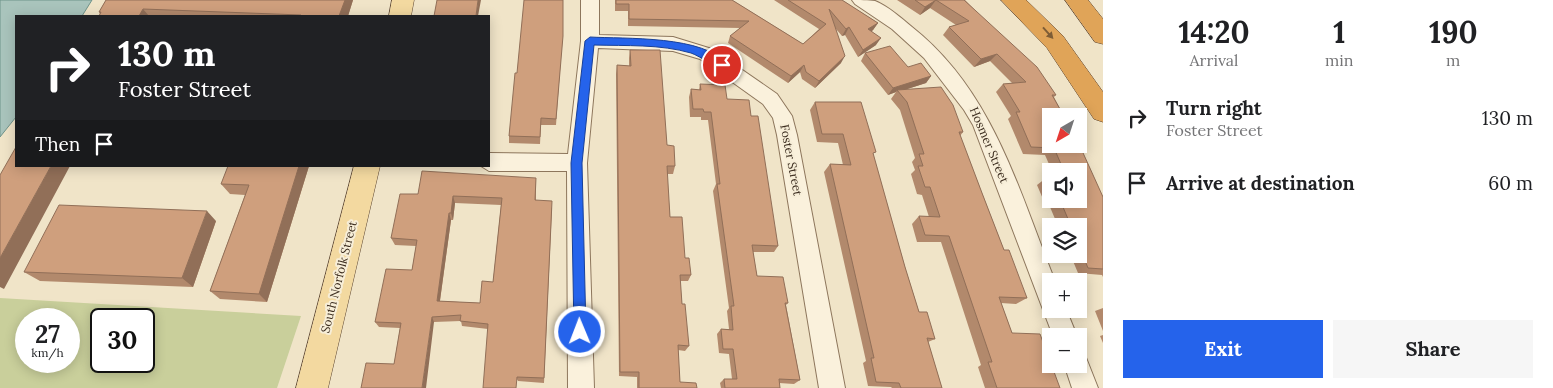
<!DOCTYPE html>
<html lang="en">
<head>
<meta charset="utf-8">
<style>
  :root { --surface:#fff; --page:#f6f6f6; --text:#202124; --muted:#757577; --accent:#2563eb }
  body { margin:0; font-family:Lora,serif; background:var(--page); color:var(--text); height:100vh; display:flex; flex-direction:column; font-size:19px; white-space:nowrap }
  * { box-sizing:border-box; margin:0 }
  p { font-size:16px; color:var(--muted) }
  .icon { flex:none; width:28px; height:28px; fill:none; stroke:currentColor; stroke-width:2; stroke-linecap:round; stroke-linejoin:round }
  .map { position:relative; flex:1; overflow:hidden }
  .drawer { display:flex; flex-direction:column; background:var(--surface); width:450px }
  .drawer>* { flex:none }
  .banner { position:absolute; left:15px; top:15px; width:475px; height:152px; border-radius:0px; box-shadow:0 2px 12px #0003; background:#202124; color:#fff; overflow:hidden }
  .needle { width:32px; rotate:219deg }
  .tools { position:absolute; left:1042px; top:108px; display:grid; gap:10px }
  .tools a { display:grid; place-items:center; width:45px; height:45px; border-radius:0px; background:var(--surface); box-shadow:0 2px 12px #0003; font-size:25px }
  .speed { position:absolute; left:15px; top:308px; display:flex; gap:10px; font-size:25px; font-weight:700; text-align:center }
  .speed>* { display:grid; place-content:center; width:65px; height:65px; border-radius:50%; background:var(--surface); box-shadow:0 2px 12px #0003; line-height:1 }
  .speed small { font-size:12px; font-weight:400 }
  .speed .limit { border:2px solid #111; border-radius:8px; background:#fff; color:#111 }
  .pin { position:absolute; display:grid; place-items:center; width:42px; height:42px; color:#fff; margin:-21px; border:2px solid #fff; border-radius:50%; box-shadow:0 1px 5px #0007 }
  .me { position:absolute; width:55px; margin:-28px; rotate:359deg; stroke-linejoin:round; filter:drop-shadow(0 0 4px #0008) }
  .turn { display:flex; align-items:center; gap:18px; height:105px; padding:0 20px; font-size:22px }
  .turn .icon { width:65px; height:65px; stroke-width:2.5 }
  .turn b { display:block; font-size:35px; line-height:42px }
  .then { display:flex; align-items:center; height:48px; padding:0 20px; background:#0003; gap:10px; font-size:19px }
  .eta { display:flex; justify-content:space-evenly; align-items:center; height:85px; text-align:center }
  .eta b { font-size:30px; font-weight:700; line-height:35px }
  .action { display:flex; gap:10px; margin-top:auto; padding:10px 20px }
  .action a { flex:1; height:58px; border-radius:0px; background:var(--accent); color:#fff; font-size:20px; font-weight:700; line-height:58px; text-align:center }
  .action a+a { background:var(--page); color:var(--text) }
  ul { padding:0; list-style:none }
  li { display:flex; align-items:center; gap:15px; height:65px; padding:0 20px }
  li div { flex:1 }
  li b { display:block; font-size:19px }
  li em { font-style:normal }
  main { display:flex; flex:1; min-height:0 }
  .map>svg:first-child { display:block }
  .green { fill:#c9cf9b; fill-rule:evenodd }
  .water { fill:#a9c4bc; stroke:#6f938a }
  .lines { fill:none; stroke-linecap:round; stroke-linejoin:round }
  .minor-casing { stroke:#8d765c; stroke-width:2 }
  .major-casing { stroke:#5b4430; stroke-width:1 }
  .highway-casing { stroke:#5b4430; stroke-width:1 }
  .minor { fill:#faf1dc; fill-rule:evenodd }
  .major { fill:#f3d9a0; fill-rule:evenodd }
  .highway { fill:#e0a458; fill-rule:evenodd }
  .wall { fill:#b2896c; fill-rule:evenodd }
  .shaded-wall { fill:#916f58 }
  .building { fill:#cf9f7d; stroke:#916f58; fill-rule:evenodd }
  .oneway { fill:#7e5d36 }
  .route { fill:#2563eb; stroke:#184099 }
  .labels { text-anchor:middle; stroke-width:4; stroke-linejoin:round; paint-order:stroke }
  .street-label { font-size:12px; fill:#3d2e20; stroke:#f7eed8 }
</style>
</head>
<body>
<main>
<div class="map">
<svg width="1103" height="388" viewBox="0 0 1103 388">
  <rect width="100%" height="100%" fill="#f0e4c8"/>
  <path class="green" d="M0 298 301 316 277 388H0ZM26 319H69V361H26ZM101 319H144V361H101Z"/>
  <path class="water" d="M0 0H92L82 16H16V117L0 137Z"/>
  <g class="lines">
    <defs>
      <path id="minor" d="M581 0H599V35L673 37 712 49 777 94 792 116 797 135 845 388H819L777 135 773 118 763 104 700 59 673 51 598 48 587 163 594 388H568L567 171H489L481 166H489V153L568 154 581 41Z
        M852 0C859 0 869 0 875 1 888 6 901 18 912 27 993 91 1018 189 1055 281H1051V309H1066L1077 336H1053L973 125 964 110 924 58 892 29 855 4Z
        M1079 353 1085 355 1098 388H1072L1064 364H1079Z"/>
      <path id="major" d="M392 0H414L411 16H389Z
        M354 166H380L328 388H296Z"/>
      <path id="highway" d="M1001 0H1026L1063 36 1103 92V122L1094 119 1047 48Z
        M1065 0H1088L1103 19V44L1095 42Z"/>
    </defs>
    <use href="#minor" class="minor-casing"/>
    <use href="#major" class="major-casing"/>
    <use href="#highway" class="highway-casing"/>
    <use href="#minor" class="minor"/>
    <use href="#major" class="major"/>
    <use href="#highway" class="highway"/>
  </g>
  <path class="wall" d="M106 0H353L348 16H99L100 14 99 12Z
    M615 0H732L803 44 819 29 774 0H842L878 23 873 30 872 31 876 45 858 57 845 35 842 36 836 29 841 63 815 88 802 79 800 72 788 83 728 43 730 36 740 28 628 26V11H615Z
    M897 0H965L1056 95 1054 97 1103 197V277L1102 275 1078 273 1070 254H1079V226H1058L1050 207 1046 206 1037 185 1046 178 1051 179V199H1079V171H1052L1045 155 1023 154 1008 119 1011 116 996 92 1003 84 1012 83 990 61 974 67 943 35 949 27 956 25 930 8 920 15Z
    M562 43 556 125H541L540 144 509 143V136L517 73Z
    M630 50 675 166 673 174H667L670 217 691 275 688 281H680L682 304 689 346 685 351 678 350 680 382 697 388H637V377L619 376 616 74 617 65 629 66V58Z
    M865 53 908 67 931 76 926 83 904 90 963 132 960 136 1004 250 1027 298 1016 304 1001 303 1012 333 1060 388H985L978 367 981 365 941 242H917L912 224 919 216 929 217 922 195 917 194 911 174 915 170 912 162 915 158 900 110 891 99 896 92 888 95 861 61Z
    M700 84 727 99 751 116 778 246 774 252H753L757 276 788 303 786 305 800 380 794 384 779 383 780 388H721L720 383 724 379H732L729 354 719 353 717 334 721 329H729L727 311 729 308 713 191 716 184 708 120H701V117H690L689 97 691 89 699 90Z
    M815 102 873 155 905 267 919 312 935 339 928 342 942 388H892L891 387 868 386 863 363 866 361 824 172 830 164 843 165 838 143 817 142 810 110Z
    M309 166 267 302 220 299 210 291 245 195 230 194 221 184Z
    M536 178V200L552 208 544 383 518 381 488 329 462 326 461 321 434 322 394 364 400 328 379 327 375 322 412 270 416 246 395 245 391 238 418 194ZM455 203 501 205 493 282 480 303 440 301 451 220H453Z
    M216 221 193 287 40 281 24 272Z
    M1103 308V331L1095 311Z
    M1103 335V343L1100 336Z"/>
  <path class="shaded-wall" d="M345 0H353L348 16H339Z
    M478 0H481L478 16H476Z
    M936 0 930 8 920 15 925 7Z
    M143 9 149 16H139Z
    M878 23 873 30 864 36 868 29Z
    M849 27 845 35 842 36 846 29Z
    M881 38 876 45 858 57 863 50Z
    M997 54 990 61 974 67 981 59Z
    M845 56 841 63 815 88 819 81Z
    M804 65 800 72 788 83 791 76Z
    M931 76 926 83 898 92 897 90 896 92 888 95 893 88Z
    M51 166H70L4 289 0 287V258Z
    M299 166H309L267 302 259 294Z
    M453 196 455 203 453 220 451 213Z
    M207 211 216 221 193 287 182 278Z
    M449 213 451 220 439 307 437 301Z
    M432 317 434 322 426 388H422Z"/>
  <path class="building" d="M106 0H345L339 16H301V15L143 9 139 16H99L101 12H99Z
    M437 0H478L476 16H434Z
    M524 0H563V36L556 119 541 118 540 137 509 136 515 73H517Z
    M616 0H732L803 44 826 24 788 0H842L878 23 868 29 881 38 863 50 849 27 846 29 829 9 845 56 819 81 806 72 804 65 791 76 730 36 749 21 629 19V4H616Z
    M915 0H936L925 7Z
    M936 0H964L1037 67 1056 95H1052L1064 116H1051V144H1079L1103 197V269L1088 268 1079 246V226H1071L1060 200H1055L1054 199H1079V171H1064L1054 148 1031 147 1016 112H1020L1003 84 1026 82 997 54 981 59 949 27 969 21Z
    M890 46 908 67 921 63 931 76 893 88 865 53Z
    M630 50H660L667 145 674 146 675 166H667L670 217H682L685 258H689L691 275H680L682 304H685L689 346 678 345 680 382 696 383 697 388H639V372H620L617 65 631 66Z
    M700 84 725 85 727 99 749 100 751 116H758L778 246 752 245 757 276 783 277 788 303H785L800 380 779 379 780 388H725L724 379H737L733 349H723L721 329 733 330 731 306H734L717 184H720L711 112H704L703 109H693L691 89 701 90Z
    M941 87 953 105 963 132H959L982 193 1004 250H1009L1027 298 999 297 1012 333 1040 334 1060 388H997L988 362H992L949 236 925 235 919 216 940 217 930 187H925L918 166H923L919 154H924L907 102 897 90Z
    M815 102H861L876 152 873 153 905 267 919 312H927L935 339 927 338 942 388H901L899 383 876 382 871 358H874L830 164 851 165 843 134H822Z
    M16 147V166H51L0 258V175Z
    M228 166H299L259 294 210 291 249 185 221 184Z
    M422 171 536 178 535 200 552 201 544 378 517 377 516 388H483L488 324 460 321 461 315 432 317 422 388H361L366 363 394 364 401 323 375 322 386 269 412 270 417 240 391 238 400 194H418ZM453 196 502 198 493 282 482 281 480 303 437 301 449 213H451Z
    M1046 178 1051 179V191Z
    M59 205 207 211 182 278 24 272Z"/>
  <defs><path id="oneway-solid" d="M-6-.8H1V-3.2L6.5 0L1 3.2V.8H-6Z" transform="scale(1.25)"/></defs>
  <use class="oneway" href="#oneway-solid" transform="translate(1048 33) rotate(48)"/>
  <path class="route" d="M590 37C624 39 706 35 727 65L725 68C719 70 700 56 691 53 660 44 626 46 594 45L582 163 586 332 585 336 580 338 575 336 574 332 571 163 585 41Z"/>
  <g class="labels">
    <g class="street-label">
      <text transform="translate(989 145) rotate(67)" y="4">Hosmer Street</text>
      <text transform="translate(791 160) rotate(79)" y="4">Foster Street</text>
      <text transform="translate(339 277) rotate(-76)" y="4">South Norfolk Street</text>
    </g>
  </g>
</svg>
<div class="tools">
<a><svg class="needle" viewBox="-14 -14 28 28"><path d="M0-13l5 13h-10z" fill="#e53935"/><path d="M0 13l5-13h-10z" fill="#757577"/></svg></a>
<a><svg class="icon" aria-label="sound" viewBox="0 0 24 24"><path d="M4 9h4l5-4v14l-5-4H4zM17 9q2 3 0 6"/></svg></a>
<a><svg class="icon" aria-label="layers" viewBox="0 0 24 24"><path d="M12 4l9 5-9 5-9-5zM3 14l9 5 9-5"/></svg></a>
<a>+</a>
<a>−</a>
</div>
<div class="speed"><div>27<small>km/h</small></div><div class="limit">30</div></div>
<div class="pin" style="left:722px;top:65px;background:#d93025"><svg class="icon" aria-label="arrive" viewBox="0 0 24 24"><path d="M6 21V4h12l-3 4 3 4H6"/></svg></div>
<svg class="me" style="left:580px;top:332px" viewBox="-20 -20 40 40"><circle r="17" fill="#2563eb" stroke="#fff" stroke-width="3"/><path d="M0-11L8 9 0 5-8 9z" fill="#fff"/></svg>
<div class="banner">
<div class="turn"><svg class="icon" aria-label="right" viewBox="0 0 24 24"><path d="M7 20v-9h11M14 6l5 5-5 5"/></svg><div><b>130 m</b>Foster Street</div></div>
<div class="then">Then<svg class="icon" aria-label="arrive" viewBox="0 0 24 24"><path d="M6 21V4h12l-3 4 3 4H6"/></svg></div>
</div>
</div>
<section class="drawer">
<div class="eta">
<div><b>14:20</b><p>Arrival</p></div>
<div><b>1</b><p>min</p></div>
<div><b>190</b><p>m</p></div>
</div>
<ul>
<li><svg class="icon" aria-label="right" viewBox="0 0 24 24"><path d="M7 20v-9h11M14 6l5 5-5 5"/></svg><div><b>Turn right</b><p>Foster Street</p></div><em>130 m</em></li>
<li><svg class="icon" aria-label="arrive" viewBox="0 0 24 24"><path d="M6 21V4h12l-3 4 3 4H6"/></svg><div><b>Arrive at destination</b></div><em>60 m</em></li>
</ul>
<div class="action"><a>Exit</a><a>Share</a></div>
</section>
</main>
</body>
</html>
